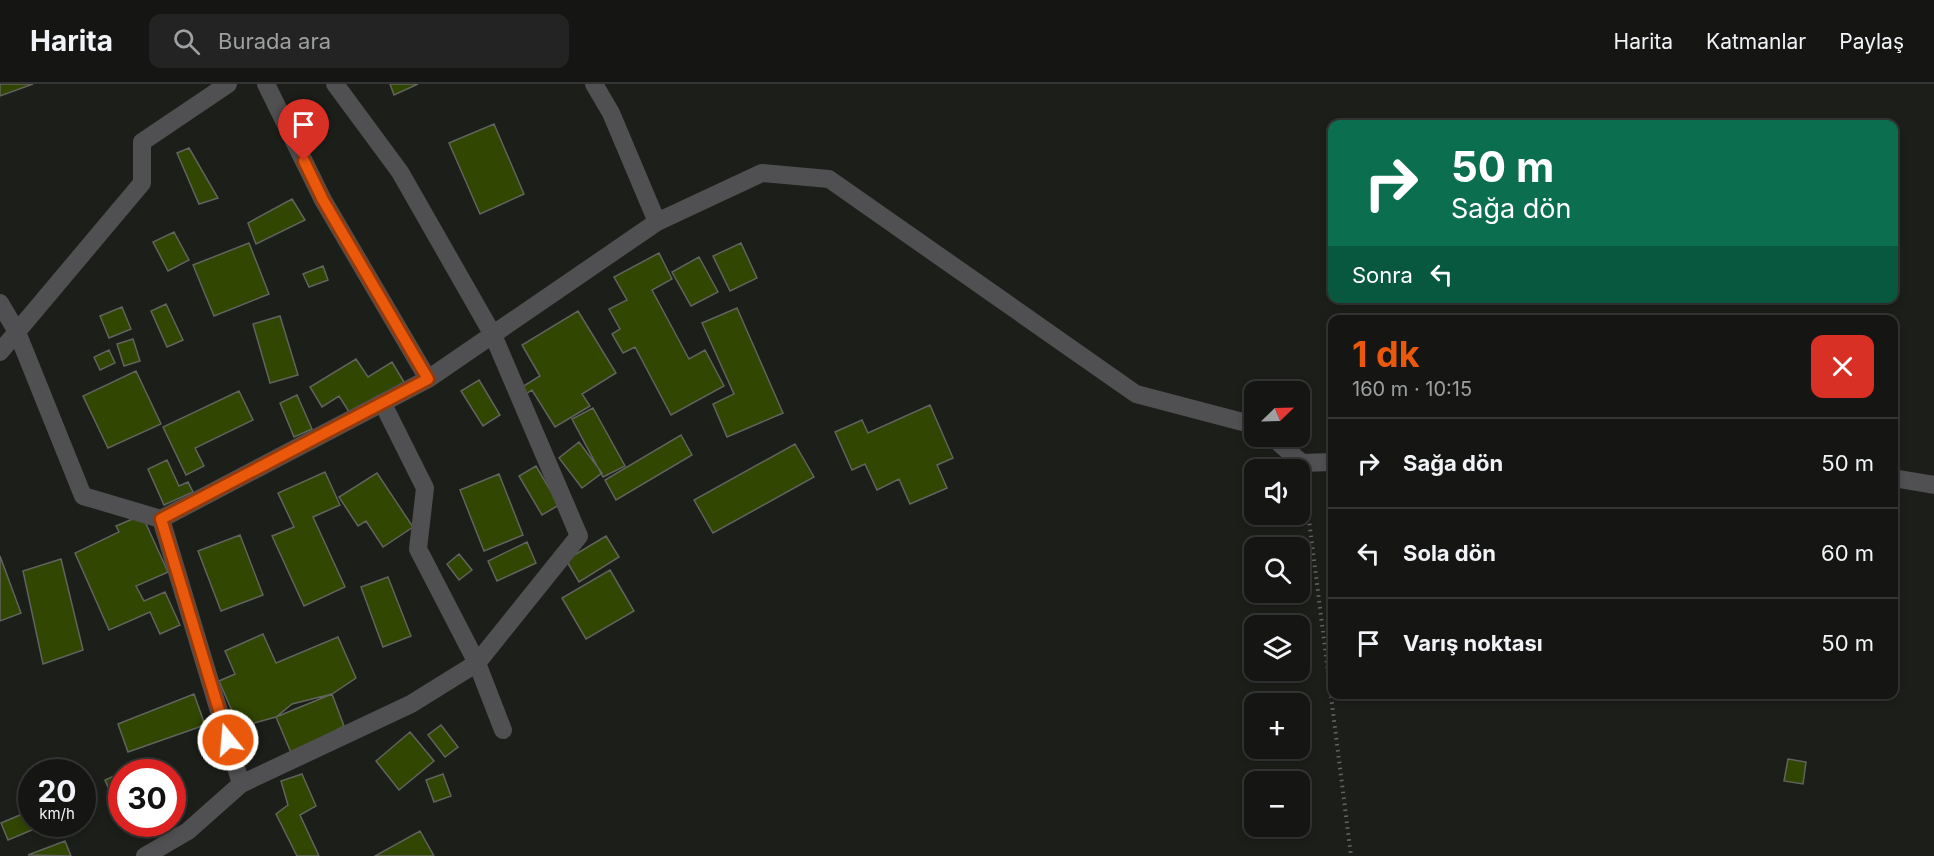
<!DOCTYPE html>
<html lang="tr">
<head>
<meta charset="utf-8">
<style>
  :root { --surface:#151614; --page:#222322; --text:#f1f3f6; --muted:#9d9fa0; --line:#343534; --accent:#ea580c }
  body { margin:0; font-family:Inter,sans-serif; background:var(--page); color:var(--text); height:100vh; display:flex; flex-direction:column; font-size:22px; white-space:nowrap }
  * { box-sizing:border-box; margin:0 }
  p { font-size:20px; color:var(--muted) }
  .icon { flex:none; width:33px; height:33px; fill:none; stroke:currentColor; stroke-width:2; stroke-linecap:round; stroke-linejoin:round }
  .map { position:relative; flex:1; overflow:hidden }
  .side { position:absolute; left:1328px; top:231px; width:570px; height:384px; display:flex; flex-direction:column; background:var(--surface); border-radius:12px; box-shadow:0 3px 9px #0003,0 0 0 2px var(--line) }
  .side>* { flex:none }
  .hud { position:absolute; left:1328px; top:36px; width:570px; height:183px; border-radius:12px; box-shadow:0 3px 9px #0003,0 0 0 2px var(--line); background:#0b6e4f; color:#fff; overflow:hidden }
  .needle { width:39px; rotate:67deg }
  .fabs { position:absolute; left:1244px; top:297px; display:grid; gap:12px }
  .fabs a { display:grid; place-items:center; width:66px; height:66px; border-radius:12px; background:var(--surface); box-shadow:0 3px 9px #0003,0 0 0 2px var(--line); font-size:30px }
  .speed { position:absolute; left:18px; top:675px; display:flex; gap:12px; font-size:30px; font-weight:700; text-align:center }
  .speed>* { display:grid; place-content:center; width:78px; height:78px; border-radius:50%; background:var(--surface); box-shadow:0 3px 9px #0003,0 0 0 2px var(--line); line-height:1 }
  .speed small { font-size:15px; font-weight:400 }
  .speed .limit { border:9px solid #d22; background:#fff; color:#111 }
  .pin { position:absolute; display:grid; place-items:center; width:51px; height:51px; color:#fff; margin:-62px -26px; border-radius:50% 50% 50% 0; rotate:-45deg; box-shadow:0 0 6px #0007 }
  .pin .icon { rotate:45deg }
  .me { position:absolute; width:66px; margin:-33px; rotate:343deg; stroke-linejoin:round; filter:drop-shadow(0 0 4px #0008) }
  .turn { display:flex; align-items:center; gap:21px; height:126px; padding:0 24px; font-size:27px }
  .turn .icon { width:78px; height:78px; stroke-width:2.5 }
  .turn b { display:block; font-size:42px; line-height:51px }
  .then { display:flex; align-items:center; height:57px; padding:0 24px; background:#0003; gap:12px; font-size:22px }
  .round { display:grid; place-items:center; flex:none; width:63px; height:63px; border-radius:12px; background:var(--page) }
  .summary { display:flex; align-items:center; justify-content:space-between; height:102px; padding:0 24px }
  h1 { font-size:36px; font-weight:700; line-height:45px; color:var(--accent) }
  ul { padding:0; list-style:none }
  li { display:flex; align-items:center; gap:18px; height:90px; padding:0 24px; border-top:2px solid var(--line) }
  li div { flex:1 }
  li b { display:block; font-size:22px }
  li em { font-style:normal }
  header { display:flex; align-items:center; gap:36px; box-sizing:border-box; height:84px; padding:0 30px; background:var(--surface); border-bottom:2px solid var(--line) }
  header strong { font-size:28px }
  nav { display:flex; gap:33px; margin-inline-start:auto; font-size:21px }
  .search { width:420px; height:54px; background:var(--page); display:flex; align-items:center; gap:15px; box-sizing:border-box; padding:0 21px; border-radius:12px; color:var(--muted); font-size:22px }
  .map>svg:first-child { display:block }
  .building { fill:#314600; stroke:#61635e; stroke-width:1.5 }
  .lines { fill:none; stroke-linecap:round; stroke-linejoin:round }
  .path { stroke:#646562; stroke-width:4; stroke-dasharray:1.5 4.5; stroke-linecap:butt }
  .minor { stroke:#504f51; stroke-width:18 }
  .route-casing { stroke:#983908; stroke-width:15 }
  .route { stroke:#ea580c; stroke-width:10 }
</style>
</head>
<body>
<header>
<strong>Harita</strong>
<div class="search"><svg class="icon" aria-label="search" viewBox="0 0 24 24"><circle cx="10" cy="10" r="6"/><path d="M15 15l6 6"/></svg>Burada ara</div>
<nav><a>Harita</a><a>Katmanlar</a><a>Paylaş</a></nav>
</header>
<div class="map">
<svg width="1934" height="772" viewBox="0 0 1934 772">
  <rect width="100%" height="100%" fill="#1c1e1a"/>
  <path class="building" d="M0 0H33L0 12Z
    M390 0H418L394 11Z
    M494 40 524 110 480 130 449 59Z
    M189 64 218 114 199 120 177 69Z
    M292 115 305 136 256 160 248 139Z
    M174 148 189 176 168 187 153 158Z
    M249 159 269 210 214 232 193 181Z
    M741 159 757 194 730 207 713 172Z
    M659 169 672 195 652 206 689 275 705 266 724 302 671 331 635 263 623 269 612 250 620 245 609 225 627 216 614 193Z
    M699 173 718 208 691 222 672 188Z
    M323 182 328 196 309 203 303 190Z
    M166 220 183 256 167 263 151 227Z
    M122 223 131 245 109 254 100 232Z
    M737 224 783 329 727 353 713 320 734 310 702 239Z
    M578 227 616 289 582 310 590 322 555 343 532 306 526 310 522 303 540 292 522 261Z
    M280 232 298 291 270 299 253 240Z
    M133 255 140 277 124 282 117 260Z
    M109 266 115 279 100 286 94 273Z
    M356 275 368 293 392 278 404 298 351 331 339 312 322 323 310 303Z
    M136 287 161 340 108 364 83 312Z
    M479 296 500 331 483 342 461 307Z
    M239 307 253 336 195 364 204 382 186 391 163 343Z
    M297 311 312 345 294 353 280 319Z
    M930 321 953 374 937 381 947 404 910 420 899 395 877 406 865 380 852 386 835 348 862 336 868 349Z
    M593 324 625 382 603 393 572 335Z
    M681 351 692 371 616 416 605 396Z
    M579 358 602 389 582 404 559 374Z
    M795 360 814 393 713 449 694 416Z
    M167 376 179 402 188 398 193 408 164 421 148 385Z
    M536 382 559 421 542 431 519 392Z
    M325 388 340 421 313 433 345 503 304 522 272 452 294 443 278 409Z
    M377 389 413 443 383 463 366 437 358 442 339 413Z
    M499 390 523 451 484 467 460 406Z
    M142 431 168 488 136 502 144 517 165 508 180 541 160 550 150 528 109 546 75 469 119 448 116 442Z
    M240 451 263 511 221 527 198 467Z
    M606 452 619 473 579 498 566 476Z
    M527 458 536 479 497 497 488 477Z
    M459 470 472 486 459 496 447 480Z
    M0 472 21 529 0 537Z
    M61 475 83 566 43 580 23 487Z
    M610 486 634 527 586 555 562 514Z
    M388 493 411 552 383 563 361 503Z
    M263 550 276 579 338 553 356 594 332 610 292 620 276 633 239 643 219 597 235 590 225 567Z
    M194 610 205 641 128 668 118 640Z
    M332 610 344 642 292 671 276 633Z
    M441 641 458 663 445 673 428 651Z
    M410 648 434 677 399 706 376 677Z
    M1788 675 1806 678 1803 700 1784 697Z
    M127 686 128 688H122V734L105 696Z
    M302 690 316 722 300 731 319 772H297L276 730 288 721 281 697Z
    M443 690 451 712 434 718 426 696Z
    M32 726V740H38L39 743 8 756 1 739Z
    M420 747 434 772H375Z
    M65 757 71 772 28 771Z"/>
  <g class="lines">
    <path class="path" d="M1305 404 1351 772"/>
    <path class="minor" d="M266 0 323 116 428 295
      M594 0 611 29 657 138
      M0 219 17 248 83 412 161 435 428 295 657 138 762 89 829 95 1136 310 1254 341
      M0 268 142 99V58L228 0
      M383 320 425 404 418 465 477 579 503 646
      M1271 352 1302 379 1332 378
      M1893 394 1934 401
      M161 435 241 700
      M145 772 188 747 241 700 411 620 477 579 579 452 493 251 400 88 335 0"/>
  </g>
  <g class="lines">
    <defs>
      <path id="route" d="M228 656 161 435 428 295 323 116 304 77"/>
    </defs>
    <use href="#route" class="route-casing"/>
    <use href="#route" class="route"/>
  </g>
</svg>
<div class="fabs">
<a><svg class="needle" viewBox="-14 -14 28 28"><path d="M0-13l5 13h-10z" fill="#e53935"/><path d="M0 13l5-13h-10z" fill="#9d9fa0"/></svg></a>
<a><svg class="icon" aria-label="sound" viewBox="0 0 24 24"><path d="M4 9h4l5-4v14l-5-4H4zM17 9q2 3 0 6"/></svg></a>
<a><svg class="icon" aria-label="search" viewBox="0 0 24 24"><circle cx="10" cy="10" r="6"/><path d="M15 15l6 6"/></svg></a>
<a><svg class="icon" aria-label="layers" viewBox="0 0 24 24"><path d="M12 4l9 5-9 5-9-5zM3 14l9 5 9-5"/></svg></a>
<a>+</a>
<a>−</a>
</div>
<div class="speed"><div>20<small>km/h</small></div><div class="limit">30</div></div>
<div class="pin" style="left:304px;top:77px;background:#d93025"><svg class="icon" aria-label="arrive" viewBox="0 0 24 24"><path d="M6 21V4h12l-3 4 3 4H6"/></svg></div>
<svg class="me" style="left:228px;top:656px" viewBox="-20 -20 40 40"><circle r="17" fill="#ea580c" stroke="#fff" stroke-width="3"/><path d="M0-11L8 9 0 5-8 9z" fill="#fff"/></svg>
<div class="hud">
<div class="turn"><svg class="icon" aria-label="right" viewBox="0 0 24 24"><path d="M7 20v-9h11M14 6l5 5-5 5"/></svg><div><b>50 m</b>Sağa dön</div></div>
<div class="then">Sonra<svg class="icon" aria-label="left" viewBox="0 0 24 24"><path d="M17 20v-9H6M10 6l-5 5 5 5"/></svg></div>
</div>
<section class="side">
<div class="summary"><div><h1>1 dk</h1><p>160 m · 10:15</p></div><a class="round" style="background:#d93025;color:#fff"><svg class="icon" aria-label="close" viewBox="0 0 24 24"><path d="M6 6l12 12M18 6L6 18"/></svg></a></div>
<ul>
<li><svg class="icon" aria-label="right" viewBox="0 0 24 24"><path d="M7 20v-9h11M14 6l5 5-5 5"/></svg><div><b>Sağa dön</b></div><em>50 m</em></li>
<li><svg class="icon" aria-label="left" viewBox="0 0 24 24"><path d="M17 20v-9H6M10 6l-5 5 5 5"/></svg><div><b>Sola dön</b></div><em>60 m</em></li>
<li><svg class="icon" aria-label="arrive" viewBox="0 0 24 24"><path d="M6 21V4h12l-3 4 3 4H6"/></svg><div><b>Varış noktası</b></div><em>50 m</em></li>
</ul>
</section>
</div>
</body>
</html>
